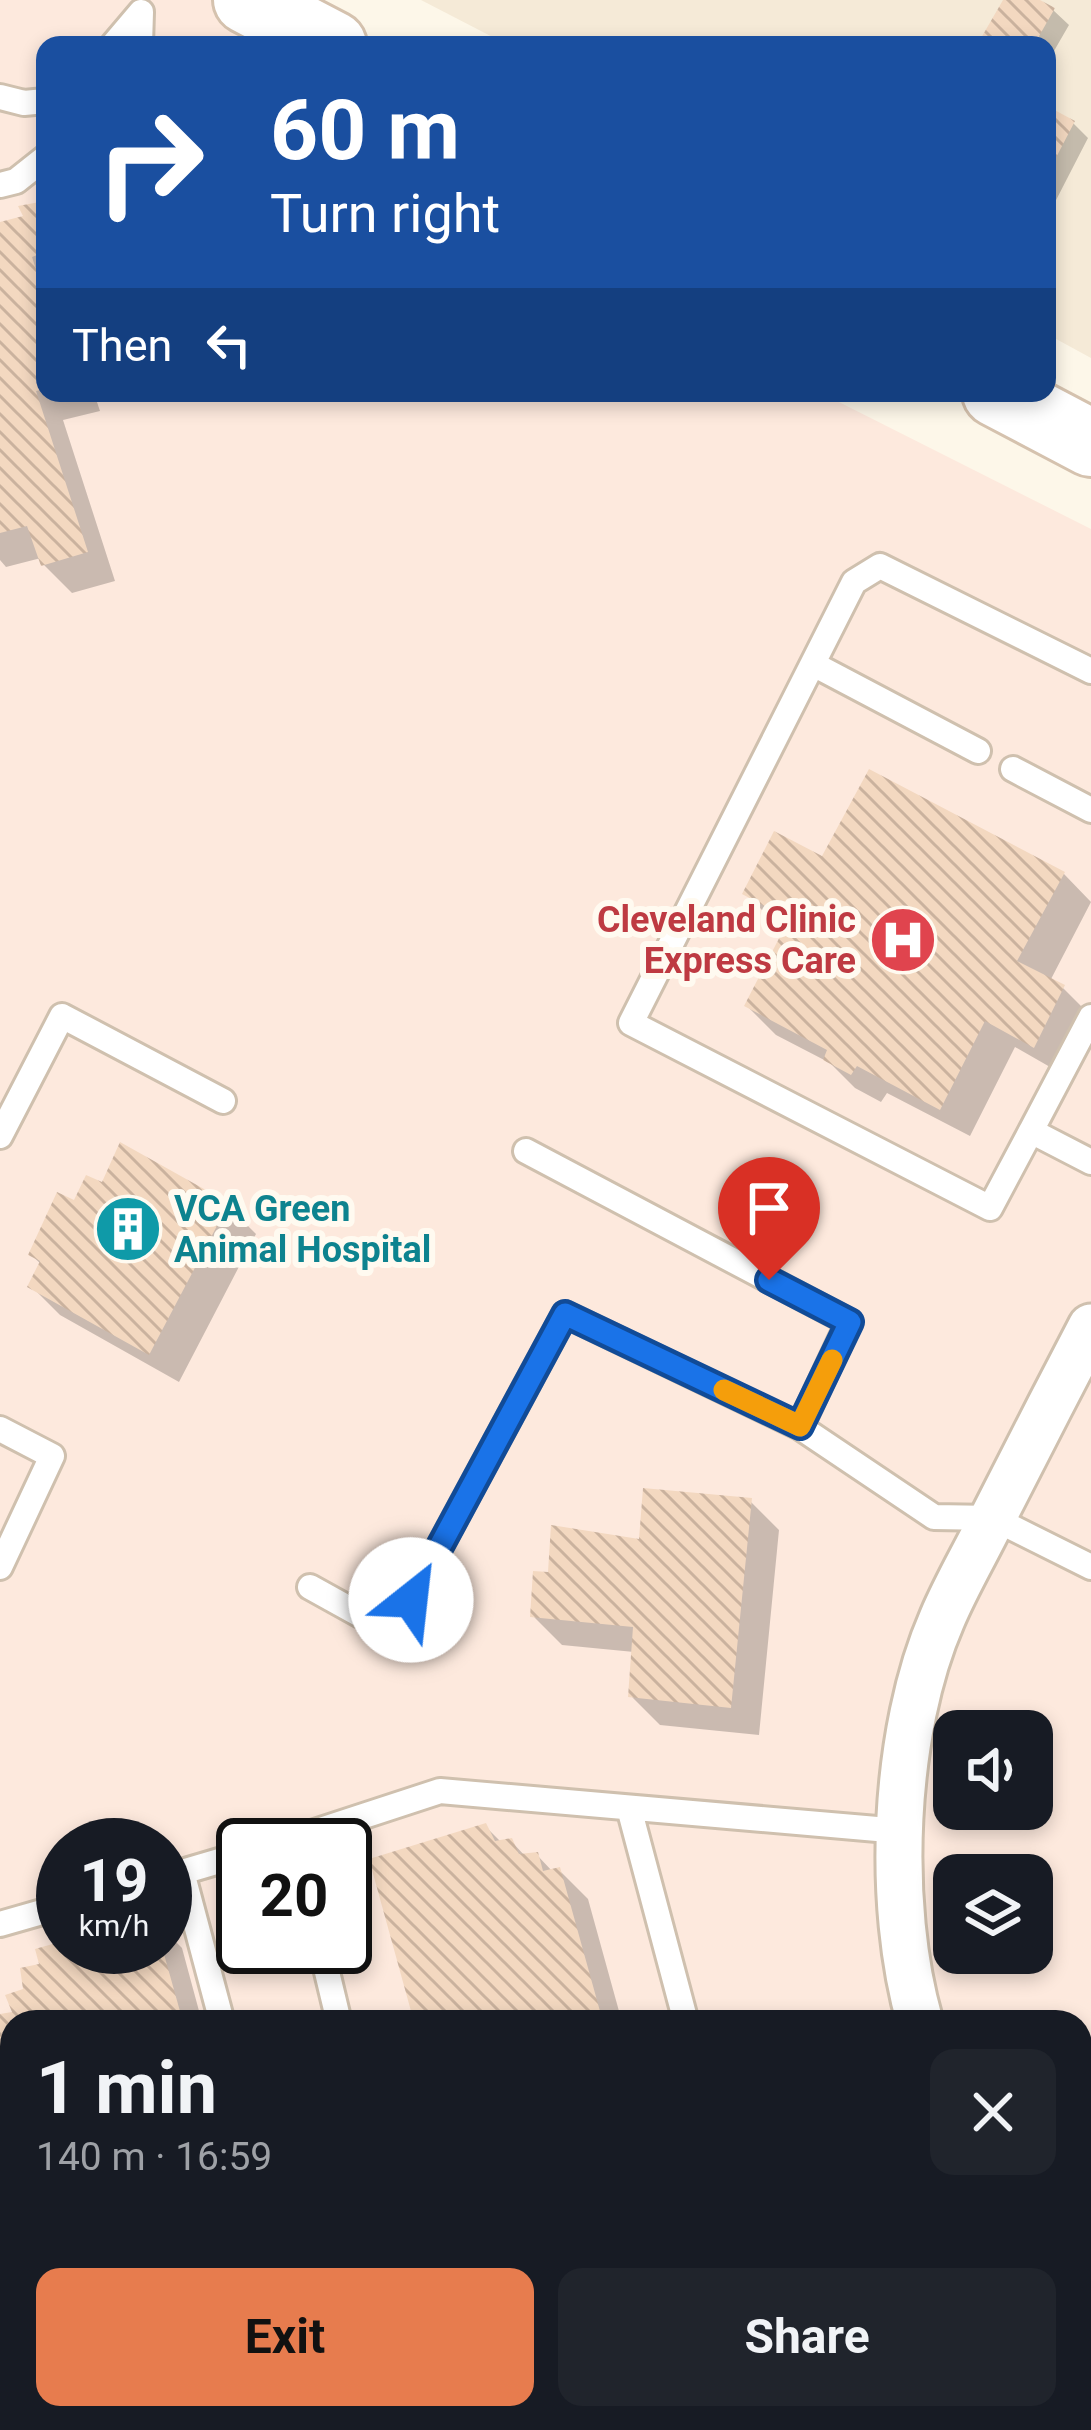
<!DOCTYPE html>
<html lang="en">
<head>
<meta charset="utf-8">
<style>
  :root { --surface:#171b24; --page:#20242c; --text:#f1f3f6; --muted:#9ea1a6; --accent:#e77c4e }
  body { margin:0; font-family:Roboto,sans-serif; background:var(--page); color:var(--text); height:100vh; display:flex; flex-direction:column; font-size:45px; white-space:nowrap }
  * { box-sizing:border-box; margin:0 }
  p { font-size:39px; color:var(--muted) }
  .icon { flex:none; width:66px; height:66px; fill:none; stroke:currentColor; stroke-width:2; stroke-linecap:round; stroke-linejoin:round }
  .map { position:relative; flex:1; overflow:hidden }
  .side { position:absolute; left:0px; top:2010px; width:1092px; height:420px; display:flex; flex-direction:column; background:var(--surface); border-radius:36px 36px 0 0; box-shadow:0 6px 18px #0003 }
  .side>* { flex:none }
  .guide { position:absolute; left:36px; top:36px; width:1020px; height:366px; border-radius:24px; box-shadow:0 6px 18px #0003; background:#1a4fa0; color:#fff; overflow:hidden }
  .buttons { position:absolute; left:933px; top:1710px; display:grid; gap:24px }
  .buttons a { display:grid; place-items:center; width:120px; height:120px; border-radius:24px; background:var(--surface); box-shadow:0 6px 18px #0003; font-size:60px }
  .speed { position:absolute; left:36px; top:1818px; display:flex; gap:24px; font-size:60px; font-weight:700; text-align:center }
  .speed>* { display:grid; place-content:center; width:156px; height:156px; border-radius:50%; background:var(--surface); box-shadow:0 6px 18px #0003; line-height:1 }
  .speed small { font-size:30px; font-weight:400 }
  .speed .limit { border:6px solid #111; border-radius:18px; background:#fff; color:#111 }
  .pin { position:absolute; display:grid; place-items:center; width:102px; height:102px; color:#fff; margin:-123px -51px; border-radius:50% 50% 50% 0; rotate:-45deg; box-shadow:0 0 12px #0007 }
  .pin .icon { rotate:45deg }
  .me { position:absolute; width:132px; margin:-66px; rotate:29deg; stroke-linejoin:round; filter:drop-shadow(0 0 9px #0008) }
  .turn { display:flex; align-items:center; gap:42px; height:252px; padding:0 36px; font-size:54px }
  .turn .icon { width:156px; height:156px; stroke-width:2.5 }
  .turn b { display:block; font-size:84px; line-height:102px }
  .then { display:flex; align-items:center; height:114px; padding:0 36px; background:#0003; gap:24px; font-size:45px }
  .round { display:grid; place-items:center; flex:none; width:126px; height:126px; border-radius:24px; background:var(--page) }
  .headline { display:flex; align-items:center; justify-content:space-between; height:204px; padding:0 36px }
  h1 { font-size:72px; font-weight:700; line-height:90px }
  .cta { display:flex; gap:24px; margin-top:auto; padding:24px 36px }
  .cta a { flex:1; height:138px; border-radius:24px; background:var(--accent); color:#111; font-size:48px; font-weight:700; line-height:138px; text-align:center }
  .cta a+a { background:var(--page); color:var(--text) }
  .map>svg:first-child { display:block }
  .residential { fill:#f5ead7 }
  .commercial { fill:#fde9dd; fill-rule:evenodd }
  .shadow { fill:#0003 }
  .building { fill:url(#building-back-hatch) }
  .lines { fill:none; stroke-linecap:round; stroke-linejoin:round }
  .lane-casing { stroke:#cfc0ae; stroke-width:30 }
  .street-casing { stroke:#cfc0ae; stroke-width:51 }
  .secondary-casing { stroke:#d5c2ae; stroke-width:72 }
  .lane { stroke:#fff; stroke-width:24 }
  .street { stroke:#fff; stroke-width:45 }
  .secondary { stroke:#fff; stroke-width:66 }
  .route-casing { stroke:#114b97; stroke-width:30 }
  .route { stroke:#1a73e8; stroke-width:21 }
  .slow { stroke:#f59e0b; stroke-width:21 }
  .labels { text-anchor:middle; stroke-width:12; stroke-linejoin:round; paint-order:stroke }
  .health-label { font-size:36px; font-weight:bold; fill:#be3a42; stroke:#fffaf0; text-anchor:end }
  .culture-label { font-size:36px; font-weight:bold; fill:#0d838f; stroke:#fffaf0; text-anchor:start }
</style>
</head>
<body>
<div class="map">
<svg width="1091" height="2430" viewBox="0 0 1091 2430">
  <defs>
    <pattern id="building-back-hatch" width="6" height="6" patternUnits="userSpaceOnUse" patternTransform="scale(3)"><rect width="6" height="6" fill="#f3d8c0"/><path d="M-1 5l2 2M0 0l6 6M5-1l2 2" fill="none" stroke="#cab29e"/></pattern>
  </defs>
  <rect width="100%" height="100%" fill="#fdf7e9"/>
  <path class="residential" d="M421 0H1091V358L1047 334V45H508Z"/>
  <path class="commercial" d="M0 0H247L333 45H45V393H821L1091 529V2430H0ZM954 1731H1032V1809H954ZM63 1845H165V1947H63ZM243 1845H345V1947H243ZM954 1875H1032V1953H954ZM12 2022H1080V2418H12Z"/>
  <path class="shadow" d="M1006 0H1034L1053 10 1069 25 1047 63V45H981Z
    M1047 109 1073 123 1088 138 1053 206 1047 203Z
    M45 204V393H94L100 411 63 420 115 581 72 593 43 564 41 558 6 567 0 560V225L27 218Z
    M824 860 1064 874 1091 902 1050 981 1063 988 1091 1016 1064 1075 1015 1047 970 1136 887 1093 881 1102 855 1088 830 1063 776 1035 747 1006 787 929 774 922 745 893Z
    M103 1186 227 1205 256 1234 179 1382 60 1315 31 1286 41 1264 31 1255 76 1204Z
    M750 1501 779 1530 759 1735 660 1725 631 1696 634 1652 562 1645 533 1616 550 1575Z
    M486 1827 502 1843 511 1841 526 1857 537 1855 553 1872 559 1870 588 1899 622 2022H417Z
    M165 1931 182 1948 202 2022H12V2078L0 2034V2017L16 2015 42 1966 63 1944V1947H165Z
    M105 2418H310L313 2430H109Z
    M526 2418H701L692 2420 695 2430H530Z"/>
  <path class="building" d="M1003 0H1040L1055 8 1034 45H977Z
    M1047 106 1075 121 1047 175Z
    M45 201V252L32 257 45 297V389L36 391 88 552 41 566 27 526 0 533V222L23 216 18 206Z
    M869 769 1065 872 1017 961 1065 985 1034 1048 985 1021 940 1110 857 1066 851 1075 823 1060 827 1050 744 1006 789 919 742 894 774 831 822 856Z
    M120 1142 229 1203 149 1355 27 1287 40 1261 28 1255 57 1192 74 1200 86 1175 102 1182Z
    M643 1488 752 1498 731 1708 628 1697 633 1627 530 1617 533 1571 548 1572 551 1525 639 1539Z
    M486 1823 495 1841 512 1838 519 1854 538 1852 543 1871 560 1867 603 2022H414L369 1859Z
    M63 1941V1947H162L183 2022H12L11 2084 0 2045V2014L12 2012 5 1995 23 1989 20 1968 39 1964 35 1949Z
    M102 2418H290L294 2430H106Z
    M523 2418H654L657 2430H526Z"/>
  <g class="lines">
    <defs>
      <path id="lane" d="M113 45 141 12 140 45
        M0 97 24 103 45 101
        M0 185 16 181 45 158
        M813 664 978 751
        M1091 671 880 566 854 582 631 1023 990 1208 1031 1131 1091 1162
        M1013 769 1091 810
        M1031 1131 1091 1017
        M0 1136 62 1016 223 1101
        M526 1151 849 1322 800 1427
        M0 1429 52 1456 0 1567
        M310 1587 393 1633 565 1314 800 1427 934 1517 993 1518 1091 1567
        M629 1808 686 2022
        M275 1845 440 1791 900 1831
        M182 1872 222 2022
        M165 1877 243 1854
        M0 1924 63 1906
        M321 1947 339 2022
        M0 2405 7 2430
        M329 2418 332 2430
        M434 2418 437 2430
        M705 2430 722 2418"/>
      <path id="street" d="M920 2022C886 1905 893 1731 942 1619 955 1588 972 1559 987 1529 1021 1462 1056 1394 1091 1327
        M1080 2313 1091 2324"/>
      <path id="secondary" d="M247 0 333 45
        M996 393 1091 443"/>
    </defs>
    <use href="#lane" class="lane-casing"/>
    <use href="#street" class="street-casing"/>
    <use href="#secondary" class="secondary-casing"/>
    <use href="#lane" class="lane"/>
    <use href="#street" class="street"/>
    <use href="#secondary" class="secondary"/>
  </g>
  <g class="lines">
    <defs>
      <path id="route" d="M411 1600 565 1314 800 1426 850 1322 769 1280"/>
    </defs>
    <use href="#route" class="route-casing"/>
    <use href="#route" class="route"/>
    <path class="slow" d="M724 1390 800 1426 832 1360"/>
  </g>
  <defs>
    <symbol id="hospital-disc" viewBox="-11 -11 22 22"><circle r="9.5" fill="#e0444e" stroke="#fffaf0"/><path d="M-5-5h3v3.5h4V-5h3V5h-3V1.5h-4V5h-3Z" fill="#fff"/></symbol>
    <symbol id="building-disc" viewBox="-11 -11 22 22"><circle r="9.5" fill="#0f9aa8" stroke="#fffaf0"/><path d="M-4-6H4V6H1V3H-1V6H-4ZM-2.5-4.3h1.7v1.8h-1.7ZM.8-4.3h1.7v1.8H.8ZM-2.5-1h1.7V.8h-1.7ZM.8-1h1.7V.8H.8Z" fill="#fff"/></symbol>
  </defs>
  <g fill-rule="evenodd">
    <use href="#hospital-disc" x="865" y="902" width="76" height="76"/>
    <use href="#building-disc" x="90" y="1191" width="76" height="76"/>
  </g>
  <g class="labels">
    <g class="health-label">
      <text x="856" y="932">Cleveland Clinic<tspan x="856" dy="41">Express Care</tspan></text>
    </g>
    <g class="culture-label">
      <text x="174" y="1221">VCA Green<tspan x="174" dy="41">Animal Hospital</tspan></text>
    </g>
  </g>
</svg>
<div class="buttons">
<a><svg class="icon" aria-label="sound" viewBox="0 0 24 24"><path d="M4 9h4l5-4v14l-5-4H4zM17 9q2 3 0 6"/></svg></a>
<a><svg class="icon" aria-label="layers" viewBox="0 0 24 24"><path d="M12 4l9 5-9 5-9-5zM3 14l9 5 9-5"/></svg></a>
</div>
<div class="speed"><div>19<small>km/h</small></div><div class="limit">20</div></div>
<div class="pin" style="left:769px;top:1280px;background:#d93025"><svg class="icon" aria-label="arrive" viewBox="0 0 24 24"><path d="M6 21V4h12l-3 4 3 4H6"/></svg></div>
<svg class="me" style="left:411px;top:1600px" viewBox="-20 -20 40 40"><circle r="19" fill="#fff"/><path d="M0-13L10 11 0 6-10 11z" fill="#1a73e8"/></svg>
<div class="guide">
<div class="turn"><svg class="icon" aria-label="right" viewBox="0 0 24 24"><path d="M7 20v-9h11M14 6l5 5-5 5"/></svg><div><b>60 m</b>Turn right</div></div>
<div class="then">Then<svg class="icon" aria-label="left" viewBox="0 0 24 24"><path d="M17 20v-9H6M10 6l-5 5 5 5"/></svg></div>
</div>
<section class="side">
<div class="headline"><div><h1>1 min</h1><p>140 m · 16:59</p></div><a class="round"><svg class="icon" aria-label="close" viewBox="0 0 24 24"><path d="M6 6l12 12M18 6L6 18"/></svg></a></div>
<div class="cta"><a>Exit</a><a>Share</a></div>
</section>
</div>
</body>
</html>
